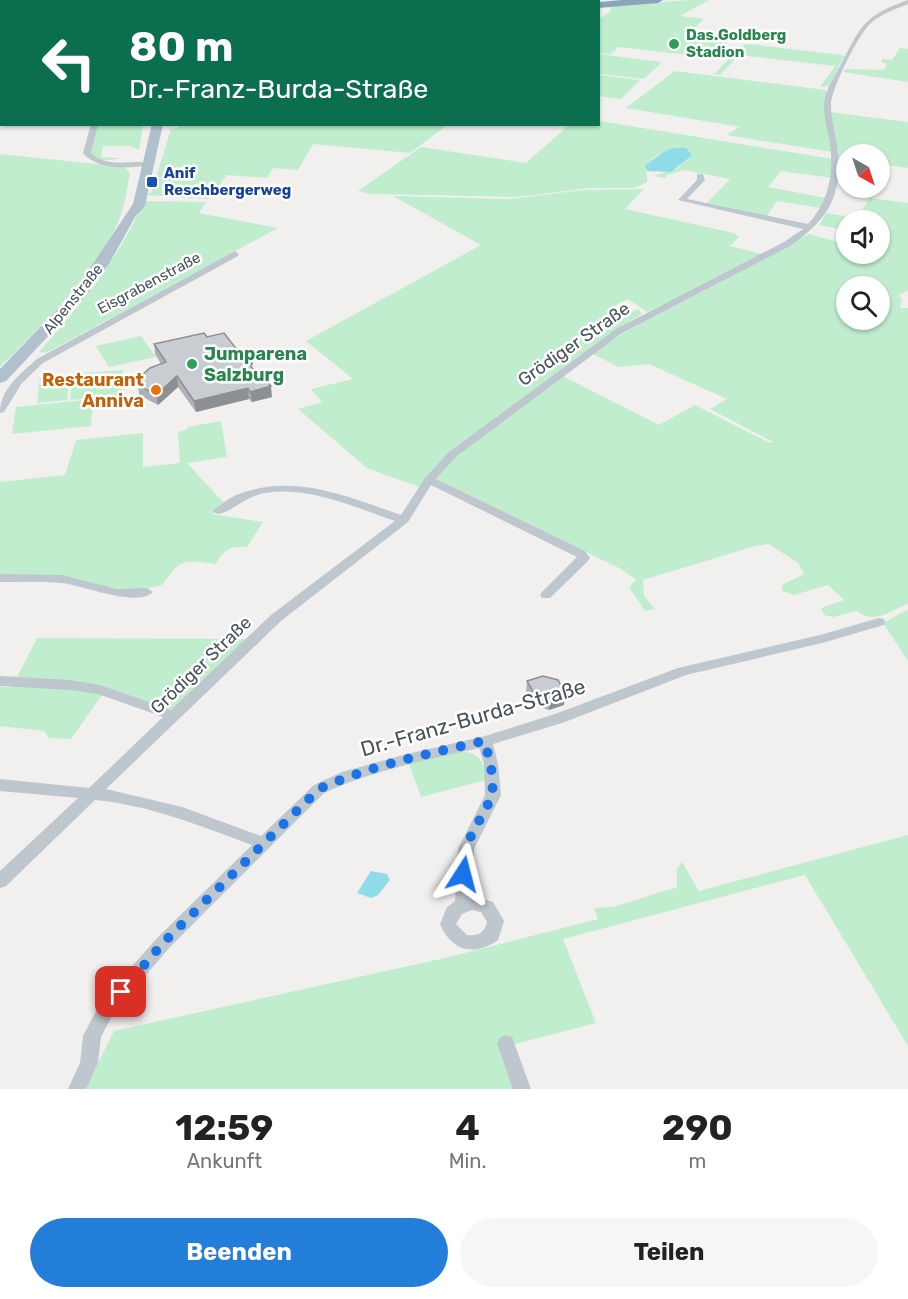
<!DOCTYPE html>
<html lang="de">
<head>
<meta charset="utf-8">
<style>
  :root { --surface:#fff; --page:#f6f6f6; --text:#222; --muted:#767676; --accent:#227ed9 }
  body { margin:0; font-family:Rubik,sans-serif; background:var(--page); color:var(--text); height:100vh; display:flex; flex-direction:column; font-size:22px; white-space:nowrap }
  * { box-sizing:border-box; margin:0 }
  p { font-size:20px; color:var(--muted) }
  .icon { flex:none; width:33px; height:33px; fill:none; stroke:currentColor; stroke-width:2; stroke-linecap:round; stroke-linejoin:round }
  .map { position:relative; height:1089px; overflow:hidden }
  .sheet { display:flex; flex-direction:column; background:var(--surface); flex:1 }
  .sheet>* { flex:none }
  .hud { position:absolute; left:0px; top:0px; width:600px; height:126px; box-shadow:0 2px 4px #0004; background:#0b6e4f; color:#fff; overflow:hidden }
  .needle { width:39px; rotate:141deg }
  .buttons { position:absolute; left:836px; top:144px; display:grid; gap:12px }
  .buttons a { display:grid; place-items:center; width:54px; height:54px; border-radius:50%; background:var(--surface); box-shadow:0 2px 4px #0004; font-size:30px }
  .pin { position:absolute; display:grid; place-items:center; width:51px; height:51px; color:#fff; margin:-26px; border-radius:12px; box-shadow:0 3px 9px #0006 }
  .me { position:absolute; width:66px; margin:-33px; rotate:9deg; stroke-linejoin:round; filter:drop-shadow(0 0 4px #0008) }
  .turn { display:flex; align-items:center; gap:21px; height:126px; padding:0 30px; font-size:27px }
  .turn .icon { width:78px; height:78px; stroke-width:2.5 }
  .turn b { display:block; font-size:42px; line-height:51px }
  .eta { display:flex; justify-content:space-evenly; align-items:center; height:102px; text-align:center }
  .eta b { font-size:36px; font-weight:700; line-height:42px }
  .button { display:flex; gap:12px; margin-top:auto; padding:12px 30px }
  .button a { flex:1; height:69px; border-radius:36px; background:var(--accent); color:#fff; font-size:24px; font-weight:700; line-height:69px; text-align:center }
  .button a+a { background:var(--page); color:var(--text) }
  .map>svg:first-child { display:block }
  .green { fill:#c0edce; fill-rule:evenodd }
  .water { fill:#8fdbe8 }
  .lines { fill:none; stroke-linecap:round; stroke-linejoin:round }
  .minor { fill:#bec7cd; fill-rule:evenodd }
  .primary { fill:#b0c0cd; fill-rule:evenodd }
  .motorway { fill:#89a5bc; fill-rule:evenodd }
  .wall { fill:#adb0b5 }
  .shaded-wall { fill:#8d9093 }
  .building { fill:#c9cdd2; stroke:#8d9093; stroke-width:1.5 }
  .route { stroke:#1a73e8; stroke-width:10; stroke-dasharray:0 18 }
  .leisure-dot { fill:#2e9e5b; stroke:#fff; stroke-width:2 }
  .transit-dot { fill:#1a4fb4; stroke:#fff; stroke-width:2 }
  .food-dot { fill:#e8710a; stroke:#fff; stroke-width:2 }
  .labels { text-anchor:middle; stroke-width:5; stroke-linejoin:round; paint-order:stroke }
  .far-leisure-label { font-size:15px; font-weight:bold; fill:#27864d; stroke:#fff; text-anchor:start }
  .far-transit-label { font-size:15px; font-weight:bold; fill:#164399; stroke:#fff; text-anchor:start }
  .far-street-label { font-size:15px; fill:#48545c; stroke:#fff }
  .street-label { font-size:18px; fill:#48545c; stroke:#fff }
  .leisure-label { font-size:18px; font-weight:bold; fill:#27864d; stroke:#fff; text-anchor:start }
  .food-label { font-size:18px; font-weight:bold; fill:#c56008; stroke:#fff; text-anchor:end }
  .near-street-label { font-size:21px; fill:#48545c; stroke:#fff }
</style>
</head>
<body>
<div class="map">
<svg width="908" height="1089" viewBox="0 0 908 1089">
  <rect width="100%" height="100%" fill="#f2efef"/>
  <path class="green" d="M690 0H709L680 16 704 19 686 36 606 27 728 41 713 58 619 47 610 54 599 53V19L611 11 609 6Z
    M748 44 842 55 844 56 829 86 820 87 835 66 739 55 720 75 714 74 741 46Z
    M900 48 908 49V82L843 72 845 69 884 70 887 63H882V59L892 60Z
    M599 54 662 62 644 79 599 74Z
    M675 71 826 90 832 152 726 135 740 127 626 108Z
    M599 75 640 80 621 99 599 96Z
    M830 112 908 122V168L879 164V154H846V159L838 158Z
    M599 121 833 159V178L781 171 768 187 826 198 821 208 777 201 766 217 707 203 730 179 684 170 667 175 666 178 653 176 676 169 683 163 658 155 644 166 647 170V182L634 188H590L517 197 371 194 358 191 421 147 526 163 569 125 598 124Z
    M97 125H143L139 150 130 146H103L101 157 120 158C108 161 103 162 92 155L90 149Z
    M179 125H447L410 153 313 144 298 170 273 168 267 178 227 175 208 199 147 195 152 191 171 129 178 128Z
    M0 154 125 167 130 173C127 187 126 201 121 214 104 267 39 328 0 367Z
    M644 189 625 209 734 233 739 237 730 246 762 254 687 294 647 312 628 299 612 307 627 314 638 309 642 314 611 333 495 418 435 467 419 487 367 468 298 409 322 402 311 389 353 379 306 341 481 245 393 196 510 199 583 190Z
    M869 198 908 203V290L899 295 902 300 900 308H908V603C892 611 873 625 857 611L833 617 824 615 821 608 844 600 828 585 794 595 782 591V585L804 574 798 563 769 544 755 546 643 580 644 596 655 609 645 611 629 587 636 580 621 569 436 479 458 455 563 376 659 425 695 405 770 443 773 442 710 409 727 399 649 364 619 367 593 354C629 326 656 316 694 296 733 276 770 254 809 234L842 243 846 239V254H879V220H846V230L819 225 826 213 858 218ZM846 286H879V320H846Z
    M144 201 206 202 199 213 278 228 46 353 39 352C80 305 119 259 144 201Z
    M141 336 156 357 109 367 96 346Z
    M123 370 122 396 70 400 73 374Z
    M70 374 67 400 37 403 40 377Z
    M93 399 91 426 12 434 16 407Z
    M221 421 227 457 187 463 224 503 212 514 263 522 247 547C231 546 224 549 216 564 183 560 182 557 162 585L134 591 117 590 72 577H0V482L65 475 76 440 143 433V467L180 463 178 432 186 430 188 427Z
    M908 609V661L883 623Z
    M37 638 249 639 174 711 102 695 71 739 49 738 44 731 0 726V687H12Z
    M459 751C480 753 484 761 486 780L421 797 409 764Z
    M908 835V1046L805 875 563 939 596 1023 500 1048 514 1089H85L114 1031 445 958 598 919 594 908 613 907 677 887V869L682 862 699 891Z"/>
  <path class="water" d="M676 148H686L692 155 671 172 648 171 644 166 667 150Z
    M371 871 387 874 390 880 378 895 371 898 357 893Z"/>
  <g class="lines">
    <path class="minor" d="M123 0H130L121 2Z
      M908 0V4C896 9 881 14 871 23 859 33 831 89 831 105 831 119 835 132 837 146 844 195 828 220 790 246L622 333 457 456 436 479 585 551 590 558 588 561 550 598H542L540 595 542 592 577 557 431 485 408 522 281 621 106 789 182 807 261 836 314 785 342 772 403 755 485 736 555 714 678 668 820 635 879 618 884 619 885 622 884 625 822 643 686 675 565 722 493 744 498 764 501 795 474 849 472 896 493 902 504 921 498 940C474 957 451 951 440 924L447 907 455 901 458 849 485 795 484 764 479 748C427 760 373 770 324 793L170 947 114 1012 101 1037 98 1063 86 1089H68L80 1063 83 1036 102 1000 158 937 252 845C201 826 149 805 95 800L6 886 0 888V871L78 798 0 791V779L89 788 163 717 98 694 70 690 0 686V676L70 680 100 685 171 710 271 615 395 521C354 507 309 486 265 493 246 496 235 510 219 514L215 513 213 511 215 509C222 504 230 497 239 494 294 473 349 497 401 515L425 478 449 452 616 329 784 242 803 229 678 200 697 180V174H703L705 180 687 199 808 224C829 201 834 174 830 143 828 131 824 119 824 107 824 92 832 81 839 68 861 27 861 17 908 0ZM472 910 481 912 487 922C484 933 479 936 467 935L456 924 462 914Z
      M0 2 2 3V6H0Z
      M0 98H2V102H0Z
      M91 124H98L91 153C104 166 124 162 141 162L145 164 144 166C123 168 98 170 83 153Z
      M235 251 239 254 238 256 43 363 22 383 4 412 0 413C0 389 20 374 37 359Z
      M0 574 63 575 116 589 147 588 153 592C137 608 82 585 62 583 42 581 20 582 0 582Z
      M506 1035 512 1037 531 1089H513L497 1043 500 1037Z"/>
    <path class="primary" d="M177 0H185L176 2Z
      M152 124H163L145 206 135 217 109 264 84 298 6 381 0 383V369L74 292 133 204Z"/>
    <path class="motorway" d="M139 0H152L138 2Z
      M186 0H199L185 2Z
      M299 0H326L327 2H300Z
      M622 0H663L658 3 598 8V2Z
      M0 36H2L0 43Z
      M0 54H2V60H0Z"/>
  </g>
  <path class="wall" d="M207 337 238 351 251 354 253 364 251 366 272 397 252 402 249 399 196 412 178 387 158 405 139 395 138 385 161 364 155 354 154 344Z
    M527 681 564 705 549 710 533 705 526 693Z"/>
  <path class="shaded-wall" d="M251 354 253 364 247 370 246 360Z
    M177 376 178 387 158 405 156 395Z
    M271 386 272 397 252 402 250 392Z
    M248 388 249 399 196 412 194 401Z
    M565 693 564 705 549 710V698Z"/>
  <path class="building" d="M204 333 207 337 224 333 238 351 251 354 246 360 261 379H264L271 386 250 392 248 388 194 401 177 376 156 395 138 385 141 376 150 368 166 362 154 344Z
    M543 676 558 680 565 693 549 698 534 693 527 681Z"/>
  <g class="lines">
    <path class="route" d="M121 992 164 942 319 789C372 765 428 754 484 741L491 764 493 795 470 838 464 859 463 874"/>
  </g>
  <g class="leisure-dot">
    <circle cx="674" cy="44" r="6"/>
    <circle cx="192" cy="364" r="6"/>
  </g>
  <rect class="transit-dot" x="146" y="176" width="12" height="12" rx="3"/>
  <circle class="food-dot" cx="156" cy="390" r="6"/>
  <g class="labels">
    <g class="far-leisure-label">
      <text x="686" y="40">Das.Goldberg<tspan x="686" dy="17">Stadion</tspan></text>
    </g>
    <g class="far-transit-label">
      <text x="164" y="178">Anif<tspan x="164" dy="17">Reschbergerweg</tspan></text>
    </g>
    <g class="far-street-label">
      <text transform="translate(149 283) rotate(-28)" y="5">Eisgrabenstraße</text>
      <text transform="translate(73 299) rotate(-51)" y="5">Alpenstraße</text>
    </g>
    <g class="street-label">
      <text transform="translate(574 344) rotate(-35)" y="6">Grödiger Straße</text>
      <text transform="translate(201 665) rotate(-44)" y="6">Grödiger Straße</text>
    </g>
    <g class="leisure-label">
      <text x="204" y="360">Jumparena<tspan x="204" dy="21">Salzburg</tspan></text>
    </g>
    <g class="food-label">
      <text x="144" y="386">Restaurant<tspan x="144" dy="21">Anniva</tspan></text>
    </g>
    <g class="near-street-label">
      <text transform="translate(473 718) rotate(-16)" y="7">Dr.-Franz-Burda-Straße</text>
    </g>
  </g>
</svg>
<div class="buttons">
<a><svg class="needle" viewBox="-14 -14 28 28"><path d="M0-13l5 13h-10z" fill="#e53935"/><path d="M0 13l5-13h-10z" fill="#767676"/></svg></a>
<a><svg class="icon" aria-label="sound" viewBox="0 0 24 24"><path d="M4 9h4l5-4v14l-5-4H4zM17 9q2 3 0 6"/></svg></a>
<a><svg class="icon" aria-label="search" viewBox="0 0 24 24"><circle cx="10" cy="10" r="6"/><path d="M15 15l6 6"/></svg></a>
</div>
<div class="pin" style="left:121px;top:992px;background:#d93025"><svg class="icon" aria-label="arrive" viewBox="0 0 24 24"><path d="M6 21V4h12l-3 4 3 4H6"/></svg></div>
<svg class="me" style="left:463px;top:874px" viewBox="-20 -20 40 40"><path d="M0-17L14 15 0 8-14 15z" fill="#1a73e8" stroke="#fff" stroke-width="4"/></svg>
<div class="hud">
<div class="turn"><svg class="icon" aria-label="left" viewBox="0 0 24 24"><path d="M17 20v-9H6M10 6l-5 5 5 5"/></svg><div><b>80 m</b>Dr.-Franz-Burda-Straße</div></div>
</div>
</div>
<section class="sheet">
<div class="eta">
<div><b>12:59</b><p>Ankunft</p></div>
<div><b>4</b><p>Min.</p></div>
<div><b>290</b><p>m</p></div>
</div>
<div class="button"><a>Beenden</a><a>Teilen</a></div>
</section>
</body>
</html>
